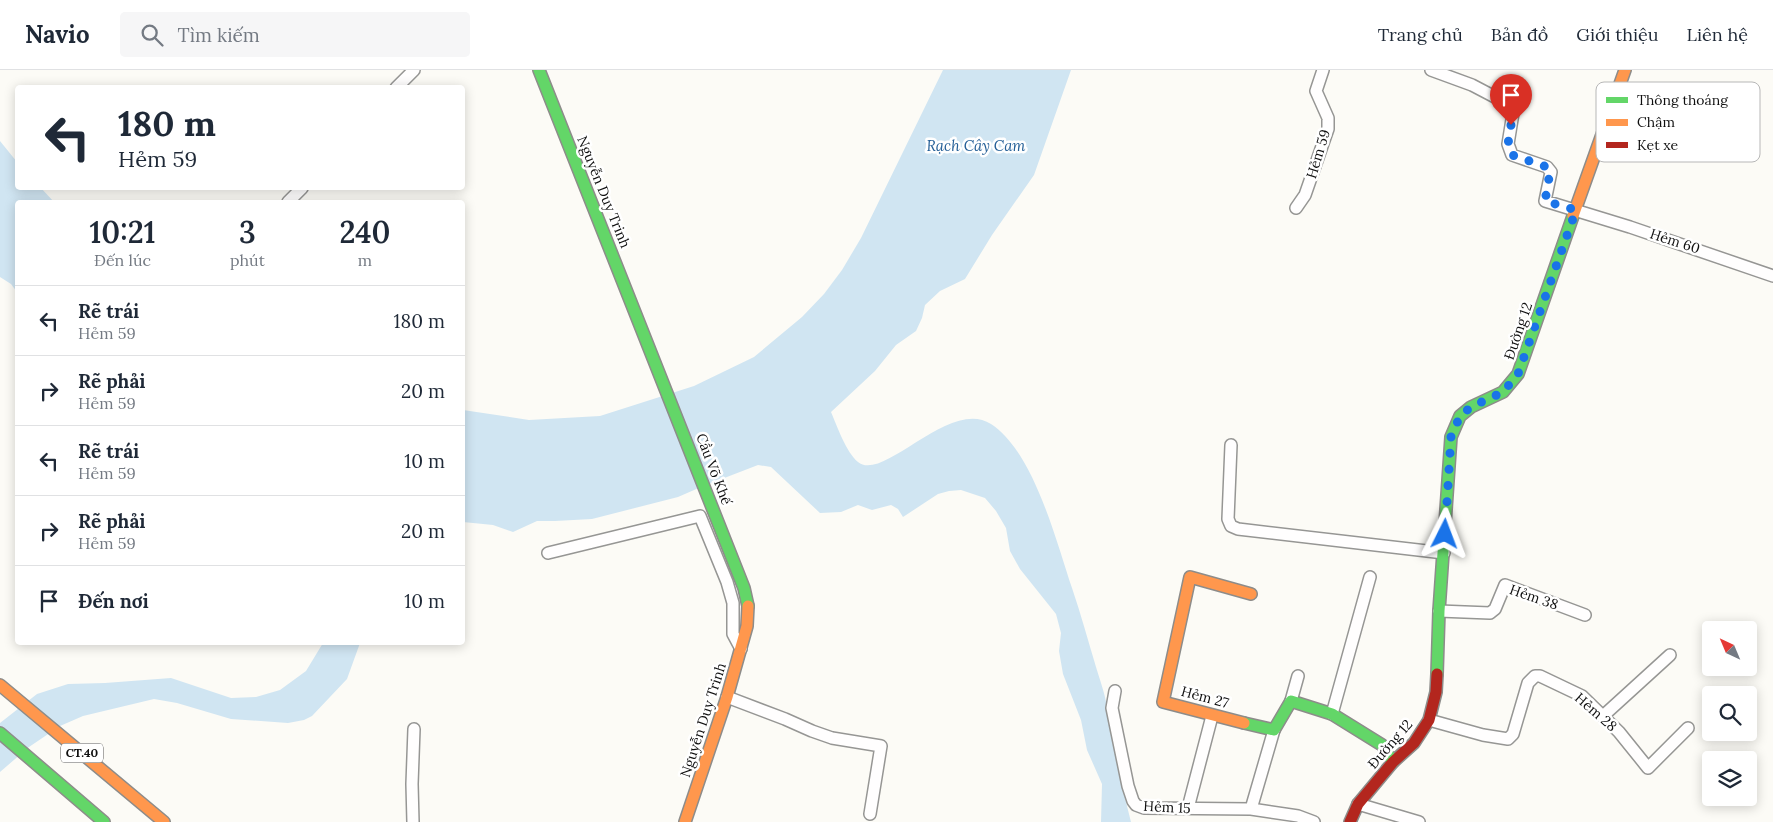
<!DOCTYPE html>
<html lang="vi">
<head>
<meta charset="utf-8">
<style>
  :root { --surface:#fff; --page:#f6f6f7; --text:#1f2937; --muted:#747a83; --line:#e0e1e3 }
  body { margin:0; font-family:Lora,serif; background:var(--page); color:var(--text); height:100vh; display:flex; flex-direction:column; font-size:19px; white-space:nowrap }
  * { box-sizing:border-box; margin:0 }
  p { font-size:16px; color:var(--muted) }
  .icon { flex:none; width:28px; height:28px; fill:none; stroke:currentColor; stroke-width:2; stroke-linecap:round; stroke-linejoin:round }
  .map { position:relative; flex:1; overflow:hidden }
  .details { position:absolute; left:15px; top:130px; width:450px; height:445px; display:flex; flex-direction:column; background:var(--surface); border-radius:5px; box-shadow:0 2px 12px #0003 }
  .details>* { flex:none }
  .guide { position:absolute; left:15px; top:15px; width:450px; height:105px; border-radius:5px; box-shadow:0 2px 12px #0003; background:#fff; color:var(--text); overflow:hidden }
  .needle { width:32px; rotate:316deg }
  .controls { position:absolute; left:1702px; top:551px; display:grid; gap:10px }
  .controls a { display:grid; place-items:center; width:55px; height:55px; border-radius:5px; background:var(--surface); box-shadow:0 2px 12px #0003; font-size:25px }
  .pin { position:absolute; display:grid; place-items:center; width:42px; height:42px; color:#fff; margin:-51px -21px; border-radius:50% 50% 50% 0; rotate:-45deg; box-shadow:0 0 5px #0007 }
  .pin .icon { rotate:45deg }
  .me { position:absolute; width:55px; margin:-28px; rotate:3deg; stroke-linejoin:round; filter:drop-shadow(0 0 4px #0008) }
  .turn { display:flex; align-items:center; gap:18px; height:105px; padding:0 20px; font-size:22px }
  .turn .icon { width:65px; height:65px; stroke-width:2.5 }
  .turn b { display:block; font-size:35px; line-height:42px }
  .eta { display:flex; justify-content:space-evenly; align-items:center; height:85px; text-align:center }
  .eta b { font-size:30px; font-weight:600; line-height:35px }
  ul { padding:0; list-style:none }
  li { display:flex; align-items:center; gap:15px; height:70px; padding:0 20px; border-top:1px solid var(--line) }
  li div { flex:1 }
  li b { display:block; font-size:19px }
  li em { font-style:normal }
  header { display:flex; align-items:center; gap:30px; box-sizing:border-box; height:70px; padding:0 25px; background:var(--surface); border-bottom:1px solid var(--line) }
  header strong { font-size:24px }
  nav { display:flex; gap:28px; margin-inline-start:auto; font-size:18px }
  .search { width:350px; height:45px; background:var(--page); display:flex; align-items:center; gap:12px; box-sizing:border-box; padding:0 18px; border-radius:5px; color:var(--muted); font-size:19px }
  .map>svg:first-child { display:block }
  .water { fill:#d0e5f2 }
  .lines { fill:none; stroke-linecap:round; stroke-linejoin:round }
  .street-casing { stroke:#969694; stroke-width:14 }
  .fast-casing { stroke:#8d8c8a; stroke-width:14 }
  .slow-casing { stroke:#8d8c8a; stroke-width:14 }
  .jam-casing { stroke:#8d8c8a; stroke-width:14 }
  .street { stroke:#fffefe; stroke-width:11 }
  .fast { stroke:#63d668; stroke-width:11 }
  .slow { stroke:#ff974d; stroke-width:11 }
  .jam { stroke:#b3261e; stroke-width:11 }
  .route { stroke:#1a73e8; stroke-width:9; stroke-dasharray:0 16.2 }
  .labels { text-anchor:middle; stroke-width:5; stroke-linejoin:round; paint-order:stroke }
  .shield { fill:#fff; stroke:#585858; stroke-width:1 }
  .shield-label { font-size:12px; font-weight:bold; fill:#101010 }
  .street-label { font-size:14px; fill:#101010; stroke:#fff }
  .water-label { font-size:15px; font-style:italic; fill:#245f97; stroke:#fff }
  .key { fill:#fff; stroke:#b7b7b7; stroke-width:1 }
  .key-label { font-size:14px; fill:#101010 }
</style>
</head>
<body>
<header>
<strong>Navio</strong>
<div class="search"><svg class="icon" aria-label="search" viewBox="0 0 24 24"><circle cx="10" cy="10" r="6"/><path d="M15 15l6 6"/></svg>Tìm kiếm</div>
<nav><a>Trang chủ</a><a>Bản đồ</a><a>Giới thiệu</a><a>Liên hệ</a></nav>
</header>
<div class="map">
<svg width="1773" height="752" viewBox="0 0 1773 752">
  <rect width="100%" height="100%" fill="#fcfbf6"/>
  <path class="water" d="M943 0H1071L1034 105 992 165 965 209 940 221 925 235 922 248 916 261 896 275 875 301 831 342C837 356 846 382 858 392 883 413 950 327 991 354 1034 382 1056 471 1072 518 1081 544 1088 571 1096 597 1100 610 1105 624 1107 637 1115 676 1121 714 1131 752H1101L1102 714 1087 680 1081 650 1063 604 1059 581 1061 563 1056 544 1020 499 1010 481 1006 458 996 441 985 428 961 420 949 421 938 424 903 447 898 439 891 435 872 440 858 435 841 442 820 443 771 397 758 395 701 417 678 427 592 449 555 451H537L513 462 493 455 463 452V340L529 350 600 346 694 316 754 287 802 247 824 224 842 200 861 168Z
    M0 71 17 92 18 118H41L54 132H18L17 222 11 214 0 207Z
    M323 573H360L347 609 312 646 304 650 288 653 231 649 177 633 154 629 83 646 60 656 29 677 0 702V653L37 624 68 614 105 613 171 608 231 628 256 627 280 620 306 601Z"/>
  <g class="lines">
    <defs>
      <path id="street" d="M1431 0 1472 15 1514 37 1508 74 1512 85 1547 97 1551 102 1545 131 1630 157 1773 206
        M396 18 414 0
        M288 132 302 118
        M1296 138 1305 125 1328 59V48L1316 21 1323 0
        M1231 375 1228 449 1231 456 1238 459 1444 483
        M548 483 700 446 727 512 733 533V564L741 579
        M1439 541 1490 543 1495 539 1505 515 1585 545
        M1115 621 1112 638 1128 716 1133 731 1136 735 1144 738 1251 739 1298 746 1314 752
        M727 627 785 649 812 661 832 668 881 676 870 744
        M1291 631 1298 606
        M1332 644 1370 507
        M1603 646 1670 585
        M1429 650 1483 665 1508 669 1513 664 1528 613 1535 606H1540L1582 626 1619 662 1648 698 1688 658
        M1358 734 1419 752
        M1188 738 1212 646
        M1251 739 1274 660
        M413 752 412 714 414 659"/>
      <path id="fast" d="M539 0 744 518 748 536
        M1437 604 1439 541 1451 367 1460 346 1471 337 1503 322 1518 304 1573 146
        M1244 653 1274 660 1291 631 1332 644 1382 675 1393 692
        M0 663 104 752"/>
      <path id="slow" d="M1573 146 1625 0
        M0 615 164 752
        M1244 653 1163 632 1190 507 1251 524
        M685 752 727 627 747 556 748 536"/>
      <path id="jam" d="M1350 752 1358 734 1393 692 1414 673 1429 650 1436 622 1437 604"/>
    </defs>
    <use href="#street" class="street-casing"/>
    <use href="#fast" class="fast-casing"/>
    <use href="#slow" class="slow-casing"/>
    <use href="#jam" class="jam-casing"/>
    <use href="#street" class="street"/>
    <use href="#fast" class="fast"/>
    <use href="#slow" class="slow"/>
    <use href="#jam" class="jam"/>
  </g>
  <g class="lines">
    <path class="route" d="M1445 464 1451 367 1460 346 1471 337 1503 322 1518 304 1576 140 1545 131 1550 102 1547 97 1512 85 1508 74 1511 55"/>
  </g>
  <g class="labels">
    <rect class="shield" x="61" y="673.5" width="42" height="19" rx="4"/>
    <g class="shield-label">
      <text x="82" y="687">CT.40</text>
    </g>
    <g class="street-label">
      <text transform="translate(1318 84) rotate(-73)" y="5">Hẻm 59</text>
      <text transform="translate(604 122) rotate(68)" y="5">Nguyễn Duy Trinh</text>
      <text transform="translate(1675 171) rotate(18)" y="5">Hẻm 60</text>
      <text transform="translate(1518 261) rotate(-71)" y="5">Đường 12</text>
      <text transform="translate(714 399) rotate(69)" y="5">Cầu Võ Khế</text>
      <text transform="translate(1534 527) rotate(19)" y="5">Hẻm 38</text>
      <text transform="translate(1205 627) rotate(15)" y="5">Hẻm 27</text>
      <text transform="translate(1596 642) rotate(41)" y="5">Hẻm 28</text>
      <text transform="translate(703 650) rotate(-72)" y="5">Nguyễn Duy Trinh</text>
      <text transform="translate(1390 674) rotate(-49)" y="5">Đường 12</text>
      <text transform="translate(1167 737) rotate(3)" y="5">Hẻm 15</text>
    </g>
    <g class="water-label">
      <text x="976" y="81">Rạch Cây Cam</text>
    </g>
  </g>
  <rect x="1596" y="12" width="164" height="80" rx="8" class="key"/>
  <rect x="1606" y="27" width="22" height="6" fill="#63d668"/>
  <rect x="1606" y="49" width="22" height="7" fill="#ff974d"/>
  <rect x="1606" y="72" width="22" height="6" fill="#b3261e"/>
  <g class="key-label">
    <text x="1637" y="35">Thông thoáng</text>
    <text x="1637" y="57">Chậm</text>
    <text x="1637" y="80">Kẹt xe</text>
  </g>
</svg>
<div class="controls">
<a><svg class="needle" viewBox="-14 -14 28 28"><path d="M0-13l5 13h-10z" fill="#e53935"/><path d="M0 13l5-13h-10z" fill="#747a83"/></svg></a>
<a><svg class="icon" aria-label="search" viewBox="0 0 24 24"><circle cx="10" cy="10" r="6"/><path d="M15 15l6 6"/></svg></a>
<a><svg class="icon" aria-label="layers" viewBox="0 0 24 24"><path d="M12 4l9 5-9 5-9-5zM3 14l9 5 9-5"/></svg></a>
</div>
<div class="pin" style="left:1511px;top:55px;background:#d93025"><svg class="icon" aria-label="arrive" viewBox="0 0 24 24"><path d="M6 21V4h12l-3 4 3 4H6"/></svg></div>
<svg class="me" style="left:1445px;top:464px" viewBox="-20 -20 40 40"><path d="M0-17L14 15 0 8-14 15z" fill="#1a73e8" stroke="#fff" stroke-width="4"/></svg>
<div class="guide">
<div class="turn"><svg class="icon" aria-label="left" viewBox="0 0 24 24"><path d="M17 20v-9H6M10 6l-5 5 5 5"/></svg><div><b>180 m</b>Hẻm 59</div></div>
</div>
<section class="details">
<div class="eta">
<div><b>10:21</b><p>Đến lúc</p></div>
<div><b>3</b><p>phút</p></div>
<div><b>240</b><p>m</p></div>
</div>
<ul>
<li><svg class="icon" aria-label="left" viewBox="0 0 24 24"><path d="M17 20v-9H6M10 6l-5 5 5 5"/></svg><div><b>Rẽ trái</b><p>Hẻm 59</p></div><em>180 m</em></li>
<li><svg class="icon" aria-label="right" viewBox="0 0 24 24"><path d="M7 20v-9h11M14 6l5 5-5 5"/></svg><div><b>Rẽ phải</b><p>Hẻm 59</p></div><em>20 m</em></li>
<li><svg class="icon" aria-label="left" viewBox="0 0 24 24"><path d="M17 20v-9H6M10 6l-5 5 5 5"/></svg><div><b>Rẽ trái</b><p>Hẻm 59</p></div><em>10 m</em></li>
<li><svg class="icon" aria-label="right" viewBox="0 0 24 24"><path d="M7 20v-9h11M14 6l5 5-5 5"/></svg><div><b>Rẽ phải</b><p>Hẻm 59</p></div><em>20 m</em></li>
<li><svg class="icon" aria-label="arrive" viewBox="0 0 24 24"><path d="M6 21V4h12l-3 4 3 4H6"/></svg><div><b>Đến nơi</b></div><em>10 m</em></li>
</ul>
</section>
</div>
</body>
</html>
